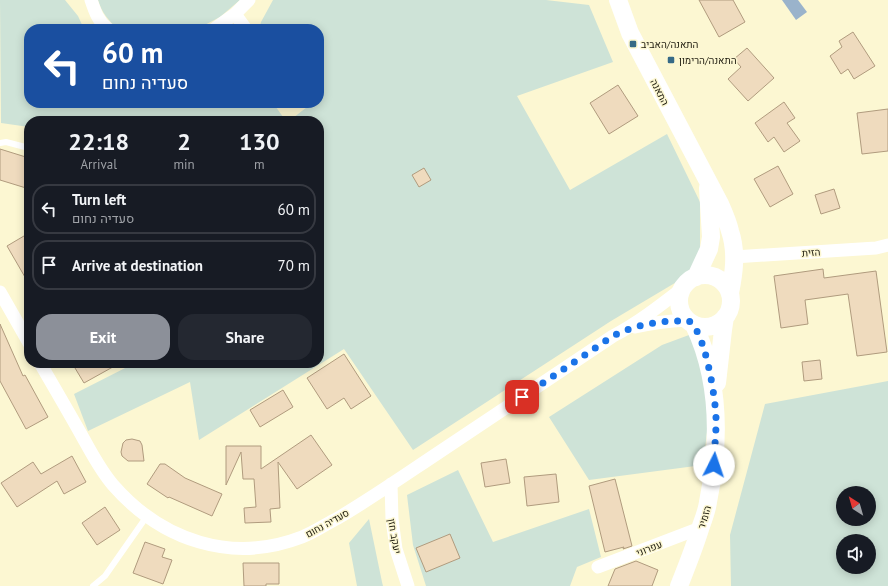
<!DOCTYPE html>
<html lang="en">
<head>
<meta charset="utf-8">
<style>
  :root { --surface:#171b24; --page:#242831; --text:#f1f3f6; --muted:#9ea1a6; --line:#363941; --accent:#8c9099 }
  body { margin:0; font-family:"PT Sans",Heebo,sans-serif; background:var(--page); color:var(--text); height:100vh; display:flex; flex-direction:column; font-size:15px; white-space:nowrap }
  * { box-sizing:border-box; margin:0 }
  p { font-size:13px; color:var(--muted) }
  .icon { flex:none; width:22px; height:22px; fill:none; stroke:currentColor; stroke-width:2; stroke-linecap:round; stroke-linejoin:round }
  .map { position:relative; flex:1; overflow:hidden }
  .sheet { position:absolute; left:24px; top:116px; width:300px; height:252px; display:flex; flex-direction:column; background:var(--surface); border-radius:16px; box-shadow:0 2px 10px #0003 }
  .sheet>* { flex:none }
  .guide { position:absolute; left:24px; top:24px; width:300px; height:84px; border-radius:16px; box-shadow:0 2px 10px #0003; background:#1a4fa0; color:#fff; overflow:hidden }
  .needle { width:26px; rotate:323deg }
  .controls { position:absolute; left:836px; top:486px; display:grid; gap:8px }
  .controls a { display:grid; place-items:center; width:40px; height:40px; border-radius:50%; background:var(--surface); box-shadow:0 2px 10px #0003; font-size:20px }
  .pin { position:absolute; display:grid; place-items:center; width:34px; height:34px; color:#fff; margin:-17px; border-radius:8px; box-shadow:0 2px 6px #0006 }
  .me { position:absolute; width:44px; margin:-22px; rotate:4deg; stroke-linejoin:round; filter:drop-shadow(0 0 3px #0008) }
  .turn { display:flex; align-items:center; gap:14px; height:84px; padding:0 12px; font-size:18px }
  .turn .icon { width:52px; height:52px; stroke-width:2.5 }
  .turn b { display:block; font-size:28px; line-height:34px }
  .eta { display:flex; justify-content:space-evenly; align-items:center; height:68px; text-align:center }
  .eta b { font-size:24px; font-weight:800; line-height:28px }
  .action { display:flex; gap:8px; margin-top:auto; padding:8px 12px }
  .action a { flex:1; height:46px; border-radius:16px; background:var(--accent); color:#fff; font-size:16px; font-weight:800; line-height:46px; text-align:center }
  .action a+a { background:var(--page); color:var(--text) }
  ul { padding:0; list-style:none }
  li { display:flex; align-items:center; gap:12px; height:50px; margin:0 8px 6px; padding:0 4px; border:2px solid var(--line); border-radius:16px }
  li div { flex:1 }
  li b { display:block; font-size:15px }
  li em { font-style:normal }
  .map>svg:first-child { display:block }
  .green { fill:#cee3d7; fill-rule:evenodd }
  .water { fill:#9ab3cb }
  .building { fill:#efdbbe; stroke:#b09b7e }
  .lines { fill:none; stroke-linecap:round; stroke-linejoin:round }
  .lane { stroke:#fff; stroke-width:6 }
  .street { stroke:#fff; stroke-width:13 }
  .secondary { stroke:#fff; stroke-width:18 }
  .route { stroke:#1a73e8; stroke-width:7; stroke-dasharray:0 12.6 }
  .poi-dot { fill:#366a87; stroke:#fcf7d2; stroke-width:1.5 }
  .labels { text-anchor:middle; stroke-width:3; stroke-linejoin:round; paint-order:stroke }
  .poi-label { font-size:10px; fill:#232013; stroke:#fcf7d2; text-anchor:start }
  .street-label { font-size:10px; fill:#232013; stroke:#fcf7d2 }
</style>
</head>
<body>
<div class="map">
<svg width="888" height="586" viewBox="0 0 888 586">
  <rect width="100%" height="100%" fill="#fcf7d2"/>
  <path class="green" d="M0 0H65L78 16 84 29H29V103H273L286 121H29V127L1 123Z
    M98 0H240L220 17 197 29H118C108 20 102 13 98 0Z
    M273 0H546L589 5 613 62 517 96 570 190 667 134 700 202V249L690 274 611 321 413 450 344 349 199 440 190 382 88 431 74 394 135 363H319V121H289L311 104V103H319V29H259L261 22Z
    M689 335 695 339 711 399 703 465 589 480 549 417 662 345Z
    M888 381V586H731L730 535 765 404ZM843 493H869V519H843ZM843 541H869V567H843Z
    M458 470 493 542 589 509 601 557 577 567 570 586H426L413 545 407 495Z
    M369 519 382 582 383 586H357L349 543Z"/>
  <path class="water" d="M782 0H798L807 12 796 20Z"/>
  <path class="building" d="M699 0H733L745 22 719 37Z
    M853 32 875 66 854 79 848 69 841 74 830 56 842 47 839 41Z
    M747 48 774 78 748 101 728 79 741 67 734 59Z
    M618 85 638 116 609 134 590 103Z
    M784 102 795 118 787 123 800 141 784 152 774 137 768 142 755 123Z
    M888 109V151L862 154 857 113Z
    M0 149 29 158V180L26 188 0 180Z
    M778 166 793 194 770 207 754 179Z
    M424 168 431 180 419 187 412 175Z
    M834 189 840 208 821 214 815 195Z
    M29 233V284L7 246Z
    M823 269 824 278 876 271 887 352 857 356 848 294 805 300 808 324 781 328 774 276Z
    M0 324 23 376 25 375 48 417 26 429 0 381Z
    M344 354 371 396 351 409 344 398 327 409 307 378Z
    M820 360 822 379 804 381 802 362Z
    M72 363H120L84 383Z
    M283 390 293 407 260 427 250 410Z
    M311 435 332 465 297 489 278 462 280 508 270 509 271 522 245 523 244 508 256 507 254 479H243L241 452 226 485V446H261V469Z
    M132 439 140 441 142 445 144 461H128L122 456 121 452 123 443 126 440Z
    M72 456 86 482 64 494 57 481 17 507 1 483 33 462 41 474Z
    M506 459 510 483 485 487 481 463Z
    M160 464H165L185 478 222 494 212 516 169 497 168 498 147 484Z
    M556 474 559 502 527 506 524 477Z
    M615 479 632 546 623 549 624 547 605 552 589 486Z
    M105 507 120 530 97 545 82 523Z
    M450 534 460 558 426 572 416 548Z
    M145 542 165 549 162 557 172 560 163 584 133 573Z
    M636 561 658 570 652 586H608L615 569Z
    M243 563H279V584H266V586H244Z"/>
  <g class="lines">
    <path class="lane" d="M0 143 6 142 29 148
      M93 586 105 576 147 516"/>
    <path class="street" d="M91 0C95 12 98 21 108 29
      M235 14 246 29
      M214 29 235 14 249 0
      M734 257 876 248 888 245
      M0 292 29 343
      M635 327C652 323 669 321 687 320
      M40 363C54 387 68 411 82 436 91 452 100 470 113 485 162 541 232 564 302 537 315 532 326 524 338 518 372 498 405 475 438 453 496 414 555 375 613 336 638 323 661 305 683 288
      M391 484 392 519 396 549 408 586
      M598 567 700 528"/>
    <path class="secondary" d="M618 0 630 33 720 204C724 213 728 222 730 231 737 252 734 273 730 293
      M679 301a26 26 0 1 1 52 0a26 26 0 1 1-52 0Z
      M696 277 709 249 711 237 708 188
      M717 383 723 330 725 317
      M679 586C687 566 695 546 701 526 704 518 707 510 708 502 720 443 720 380 694 325"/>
  </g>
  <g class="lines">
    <path class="route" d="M522 397 613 336C633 326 656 321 678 321 681 320 685 320 687 320 705 326 717 405 716 423 716 437 714 451 714 465"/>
  </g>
  <g class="poi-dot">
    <rect x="629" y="40" width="8" height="8" rx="2"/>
    <rect x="667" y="56" width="8" height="8" rx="2"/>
  </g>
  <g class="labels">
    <g class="poi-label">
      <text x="641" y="48">התאנה/האביב</text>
      <text x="679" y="64">התאנה/הרימון</text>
    </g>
    <g class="street-label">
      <text transform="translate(660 92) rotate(63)" y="4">התאנה</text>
      <text transform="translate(811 252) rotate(-4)" y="4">הזית</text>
      <text transform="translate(704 517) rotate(-73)" y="4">הזמיר</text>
      <text transform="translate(327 523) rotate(-29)" y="4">סעדיה נחום</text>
      <text transform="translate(395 536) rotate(80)" y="4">יעקב חזן</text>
      <text transform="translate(649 548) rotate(-21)" y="4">עפרוני</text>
    </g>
  </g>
</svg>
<div class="controls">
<a><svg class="needle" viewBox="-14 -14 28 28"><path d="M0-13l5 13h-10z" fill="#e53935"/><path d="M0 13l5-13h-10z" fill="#9ea1a6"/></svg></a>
<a><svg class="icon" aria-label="sound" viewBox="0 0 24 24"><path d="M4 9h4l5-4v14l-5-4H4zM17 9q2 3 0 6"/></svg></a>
</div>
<div class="pin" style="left:522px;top:397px;background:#d93025"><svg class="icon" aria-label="arrive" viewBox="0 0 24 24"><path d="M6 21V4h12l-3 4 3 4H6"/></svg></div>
<svg class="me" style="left:714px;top:465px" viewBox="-20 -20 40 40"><circle r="19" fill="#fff"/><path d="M0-13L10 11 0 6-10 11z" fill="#1a73e8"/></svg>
<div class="guide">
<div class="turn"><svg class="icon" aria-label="left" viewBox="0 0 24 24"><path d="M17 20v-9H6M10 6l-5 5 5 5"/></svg><div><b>60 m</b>סעדיה נחום</div></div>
</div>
<section class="sheet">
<div class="eta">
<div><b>22:18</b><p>Arrival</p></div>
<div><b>2</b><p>min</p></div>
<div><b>130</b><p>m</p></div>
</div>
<ul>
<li><svg class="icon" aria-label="left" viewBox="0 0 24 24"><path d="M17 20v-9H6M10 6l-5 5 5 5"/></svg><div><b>Turn left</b><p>סעדיה נחום</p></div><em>60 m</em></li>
<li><svg class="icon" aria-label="arrive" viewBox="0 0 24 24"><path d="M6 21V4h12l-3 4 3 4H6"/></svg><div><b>Arrive at destination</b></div><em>70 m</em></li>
</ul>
<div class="action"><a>Exit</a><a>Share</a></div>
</section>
</div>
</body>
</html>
